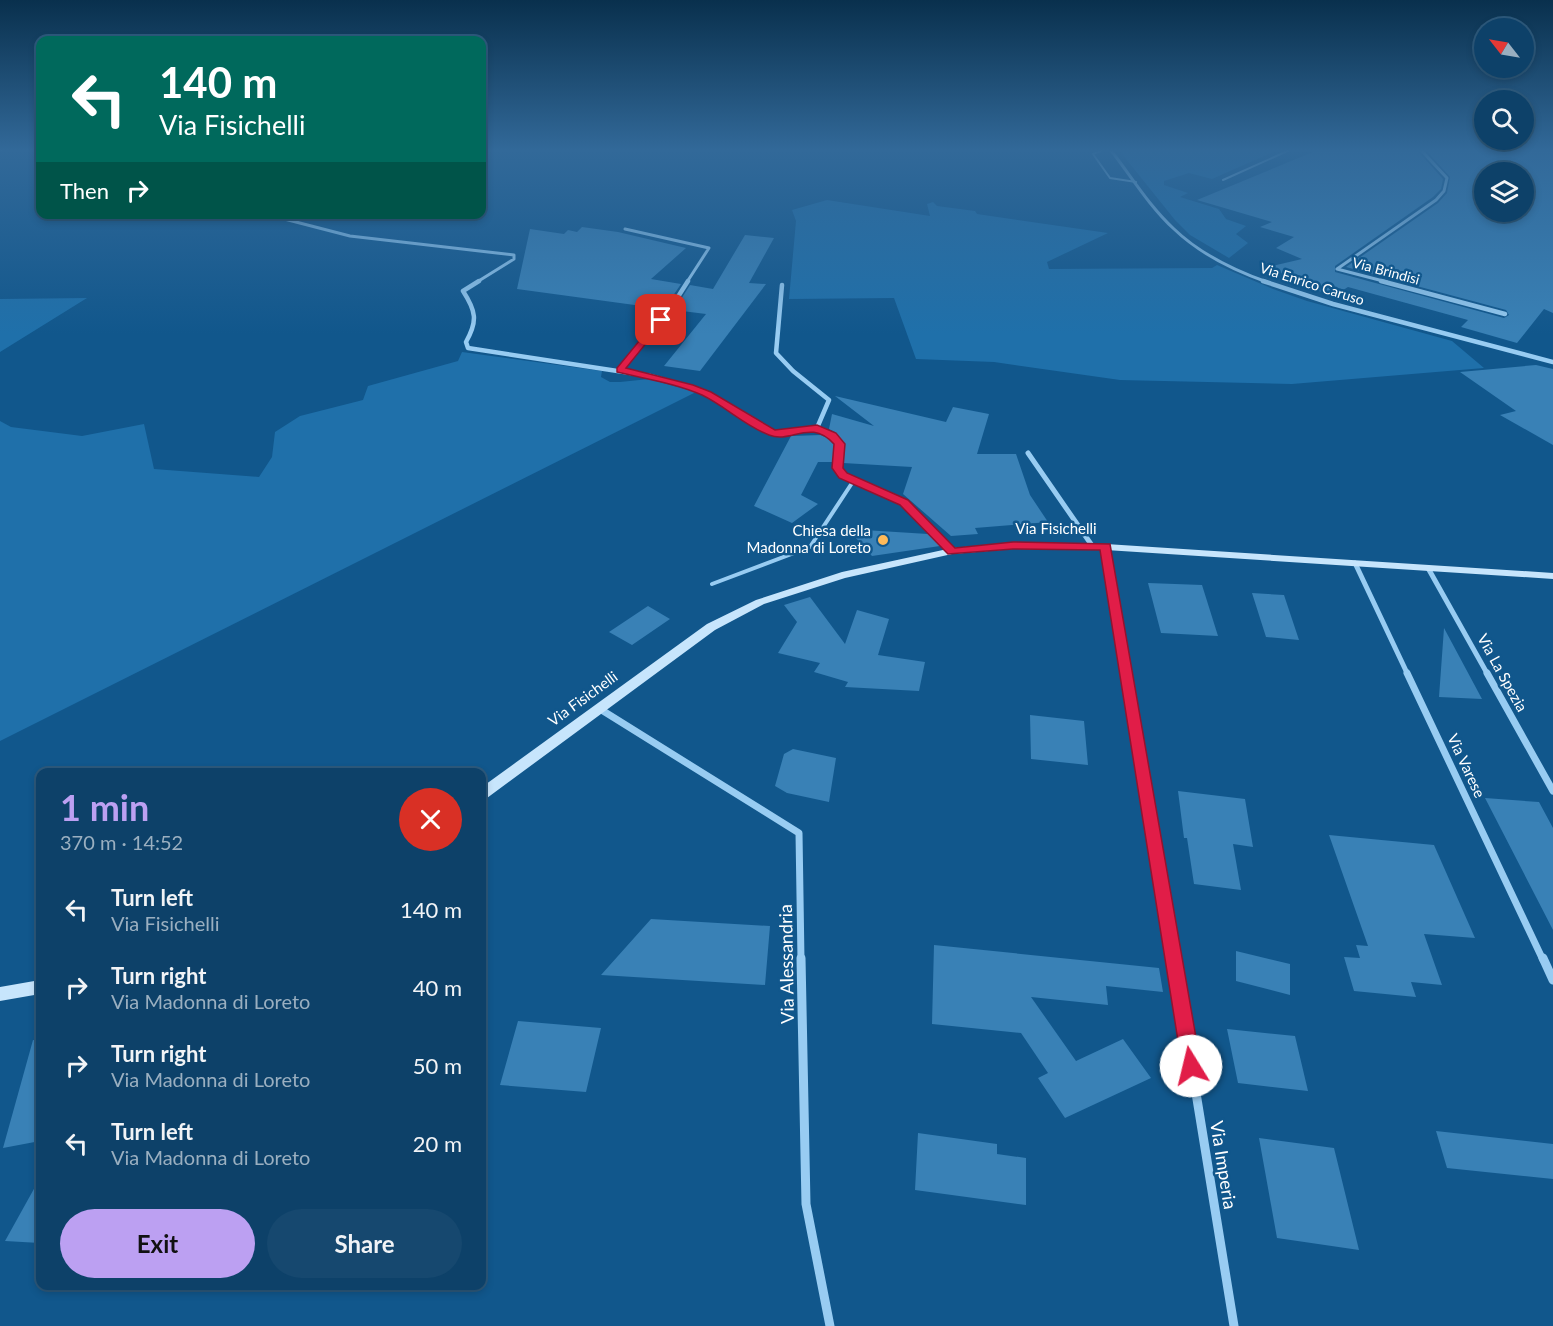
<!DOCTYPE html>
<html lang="en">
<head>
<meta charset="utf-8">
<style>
  :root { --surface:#0d4169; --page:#16486f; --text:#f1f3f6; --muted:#9aafc0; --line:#2d5a7d; --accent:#bca0f2 }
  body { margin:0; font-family:Lato,sans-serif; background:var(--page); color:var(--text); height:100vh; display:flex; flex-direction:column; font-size:22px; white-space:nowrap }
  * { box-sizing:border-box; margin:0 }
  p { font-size:20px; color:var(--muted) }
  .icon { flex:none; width:33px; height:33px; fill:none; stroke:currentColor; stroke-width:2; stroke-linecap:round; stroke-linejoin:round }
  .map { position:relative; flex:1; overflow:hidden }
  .panel { position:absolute; left:36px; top:768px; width:450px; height:522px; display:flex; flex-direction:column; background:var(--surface); border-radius:12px; box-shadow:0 3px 9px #0003,0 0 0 2px var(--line) }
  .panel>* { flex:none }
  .hud { position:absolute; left:36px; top:36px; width:450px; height:183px; border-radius:12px; box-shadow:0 3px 9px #0003,0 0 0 2px var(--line); background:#00695c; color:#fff; overflow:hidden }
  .needle { width:39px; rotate:301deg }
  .controls { position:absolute; left:1474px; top:18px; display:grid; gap:12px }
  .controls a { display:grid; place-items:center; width:60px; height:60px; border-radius:50%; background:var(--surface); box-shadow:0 3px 9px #0003,0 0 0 2px var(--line); font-size:30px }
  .pin { position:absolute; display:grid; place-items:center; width:51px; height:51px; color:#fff; margin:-26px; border-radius:12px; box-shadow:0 3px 9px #0006 }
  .me { position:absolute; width:66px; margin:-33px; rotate:351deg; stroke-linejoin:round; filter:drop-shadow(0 0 4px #0008) }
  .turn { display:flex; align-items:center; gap:21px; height:126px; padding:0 24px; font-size:27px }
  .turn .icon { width:78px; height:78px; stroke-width:2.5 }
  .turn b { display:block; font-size:42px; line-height:51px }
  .then { display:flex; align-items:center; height:57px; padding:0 24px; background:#0003; gap:12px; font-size:22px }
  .round { display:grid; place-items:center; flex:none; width:63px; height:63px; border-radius:32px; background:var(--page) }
  .summary { display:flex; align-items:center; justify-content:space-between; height:102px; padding:0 24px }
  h1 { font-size:36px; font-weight:700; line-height:45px; color:var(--accent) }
  .action { display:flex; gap:12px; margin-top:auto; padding:12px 24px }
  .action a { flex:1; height:69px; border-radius:36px; background:var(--accent); color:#111; font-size:24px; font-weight:700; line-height:69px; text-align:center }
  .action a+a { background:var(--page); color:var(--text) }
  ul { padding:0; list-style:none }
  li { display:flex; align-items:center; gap:18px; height:78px; padding:0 24px }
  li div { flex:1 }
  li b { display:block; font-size:22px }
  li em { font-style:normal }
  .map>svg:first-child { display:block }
  .green { fill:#1f70aa }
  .building { fill:#3981b6; fill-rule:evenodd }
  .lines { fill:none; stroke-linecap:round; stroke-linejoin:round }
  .service-far1 { stroke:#98ccf2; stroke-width:2 }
  .service { stroke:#98ccf2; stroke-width:4 }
  .minor-far4 { stroke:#98ccf2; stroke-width:3 }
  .minor-far3 { stroke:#98ccf2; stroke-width:4.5 }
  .minor-far2 { stroke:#98ccf2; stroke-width:5 }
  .minor-far1 { stroke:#98ccf2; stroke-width:7 }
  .minor { stroke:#98ccf2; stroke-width:9 }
  .secondary { fill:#c7e5fc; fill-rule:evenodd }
  .route { fill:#e11d48; stroke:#92132f; stroke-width:1.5 }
  .poi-dot { fill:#ffba59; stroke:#11578c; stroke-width:2 }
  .labels { text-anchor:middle; stroke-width:5; stroke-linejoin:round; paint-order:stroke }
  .far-street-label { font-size:14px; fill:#fff; stroke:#11578c }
  .street-label { font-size:15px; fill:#fff; stroke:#11578c }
  .poi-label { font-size:15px; fill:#fff; stroke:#11578c; text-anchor:end }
  .near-street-label { font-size:18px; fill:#fff; stroke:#11578c }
</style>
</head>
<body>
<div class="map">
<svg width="1553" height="1326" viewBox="0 0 1553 1326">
  <rect width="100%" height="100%" fill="#11578c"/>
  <path class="green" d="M1118 149H1280L1212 179 1189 173 1164 181V185L1188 193 1180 197 1219 209 1226 219 1246 226 1236 234 1248 243 1229 258 1190 235 1175 220Z
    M827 200 930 216 927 204 933 202 937 206 975 211 977 214 1108 233 1047 262 1049 269 1212 268 1217 265 1273 289 1307 301 1452 341 1484 368 1292 384 1120 380 994 362 916 359 894 298 789 299 796 221 792 210Z
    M87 298 0 352V299Z
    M462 352 602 371 601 377 610 382H620L649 379 696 392 0 741V421L11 427 82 436 144 424 154 469 259 477 272 457 275 432 300 416 363 400 368 386 458 361Z"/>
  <path class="building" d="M1320 149H1416L1443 179 1441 189 1433 197 1335 266V272L1504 318 1509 315 1506 310 1346 267 1438 203 1447 193 1450 177 1425 149H1553V313L1544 309 1517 343 1461 327 1468 320 1348 287 1332 297 1268 267 1302 259 1276 248 1294 237 1260 227 1272 222 1197 200ZM1485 172H1524V212H1485Z
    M582 227 618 232 686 248 651 279 681 284 664 309 517 289 530 229 564 234 568 230 577 232Z
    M745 235 774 238 749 283 766 284 700 371 664 366 706 314 674 310 690 285 713 289Z
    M1536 365 1553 369V445L1500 415 1516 411 1460 372Z
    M835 396 946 422 953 407 989 414 977 454H1016L1030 495 1048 522 975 528 978 534 951 536 903 494 912 467 843 463 844 443 835 432 829 429 832 414 874 426Z
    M821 435 829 439 835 446 833 462H818L801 495 818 504 792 523 754 506 791 436Z
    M848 529 928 534 940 546 872 556Z
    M1148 583 1202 585 1218 636 1161 633Z
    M1252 593 1284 595 1299 640 1266 637Z
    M810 597 845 644 857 610 889 619 878 655 925 662 919 691 845 687 848 682 814 672 820 663 778 653 797 622 784 605Z
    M648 606 670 619 632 645 609 632Z
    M1444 628 1482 699 1439 697Z
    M1030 715 1084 721 1088 765 1031 759Z
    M793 749 836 758 829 802 787 793 775 786 784 754Z
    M1178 791 1245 799 1253 847 1233 844 1241 890 1194 884 1187 838H1184Z
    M1485 798 1539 802 1553 828V930Z
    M1329 835 1434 845 1475 938 1424 934 1442 985 1411 982 1416 997 1354 991 1344 957 1360 958 1356 945 1368 946Z
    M651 919 770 926 765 985 601 975Z
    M934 945 1159 968 1163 992 1106 986 1108 1005 1031 997 1076 1061 1123 1039 1151 1078 1065 1118 1038 1078 1048 1073 1021 1033 932 1024Z
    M1236 951 1290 964V995L1236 981Z
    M518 1021 601 1028 586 1092 500 1085Z
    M1227 1029 1295 1036 1308 1091 1238 1083Z
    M33 1040 40 1041V1141L3 1148Z
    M1436 1131 1553 1144V1179L1447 1168Z
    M918 1133 997 1144V1154L1026 1158V1205L915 1190Z
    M1259 1138 1334 1148 1359 1250 1277 1238Z
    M40 1178V1243L5 1241Z"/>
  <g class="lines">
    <path class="service-far1" d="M1106 149 1093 154 1110 178 1136 182
      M1223 180 1292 149"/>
    <path class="service" d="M712 584 810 547 854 480"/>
    <path class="minor-far4" d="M1110 149C1131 176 1149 206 1174 229 1200 254 1233 270 1267 282
      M0 150 7 149
      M265 214 350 236 514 255V259L477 282
      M625 229 709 248 687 282
      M1387 282 1337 269 1436 200 1444 191 1447 178 1420 149"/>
    <path class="minor-far3" d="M479 281 463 291C476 311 478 321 466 342L468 348 650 376 689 387 720 400 773 433 817 428 832 435 840 444 839 454
      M1263 281 1333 304 1553 362
      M1381 281 1505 314
      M782 285 776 353 793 371 829 400 817 428
      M620 370 674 303 688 281"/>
    <path class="minor-far2" d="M839 452 837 468 843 476 904 503 952 551
      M1028 453 1093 547
      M1106 547 1127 675
      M1355 563 1408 675
      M1428 568 1488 675"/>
    <path class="minor-far1" d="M1127 673 1174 960
      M1407 673 1543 960
      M1487 673 1553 791
      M600 709 799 833 801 960"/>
    <path class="minor" d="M801 958 806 1204 830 1326
      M1174 958 1234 1326
      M1543 958 1553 980"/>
    <path class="secondary" d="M1013 543 1106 544 1553 573V579L1106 550 1013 549 952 554 845 578 764 604 715 630 487 798 482 799V787L707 624 756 600 842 572 952 548Z
      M40 980V994L0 1001V987Z"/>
  </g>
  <linearGradient id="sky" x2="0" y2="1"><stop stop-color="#09304d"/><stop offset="0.45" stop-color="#326999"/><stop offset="1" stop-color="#326999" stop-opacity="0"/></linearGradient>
  <rect width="1553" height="334" fill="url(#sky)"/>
  <path class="route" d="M658 318 665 320 626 368 693 385 711 392 775 430 817 425 836 433 845 444 843 468 847 473 908 500 955 548 1013 542 1110 544 1201 1066 1198 1073 1191 1075 1184 1073 1182 1066 1100 550 1013 549 948 554 900 505 839 478 832 468 834 444C810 418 792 444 769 435 745 426 725 406 702 395 675 383 645 379 617 372V368Z"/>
  <circle class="poi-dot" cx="883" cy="540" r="6"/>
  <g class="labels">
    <g class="far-street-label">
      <text transform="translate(1386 271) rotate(15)" y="5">Via Brindisi</text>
      <text transform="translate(1312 284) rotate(18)" y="5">Via Enrico Caruso</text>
    </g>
    <g class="street-label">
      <text x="1056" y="534">Via Fisichelli</text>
      <text transform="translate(1502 673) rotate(61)" y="5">Via La Spezia</text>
      <text transform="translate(583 699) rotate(-36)" y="5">Via Fisichelli</text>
      <text transform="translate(1466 766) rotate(65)" y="5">Via Varese</text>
    </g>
    <g class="poi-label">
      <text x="871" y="536">Chiesa della<tspan x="871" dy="17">Madonna di Loreto</tspan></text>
    </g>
    <g class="near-street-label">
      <text transform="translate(787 964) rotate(-91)" y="6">Via Alessandria</text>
      <text transform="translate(1223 1165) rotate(81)" y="6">Via Imperia</text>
    </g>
  </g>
</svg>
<div class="controls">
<a><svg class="needle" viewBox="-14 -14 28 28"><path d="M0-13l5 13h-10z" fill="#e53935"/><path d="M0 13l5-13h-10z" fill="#9aafc0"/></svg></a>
<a><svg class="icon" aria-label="search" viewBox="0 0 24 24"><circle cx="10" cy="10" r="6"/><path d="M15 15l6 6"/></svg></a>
<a><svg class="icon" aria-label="layers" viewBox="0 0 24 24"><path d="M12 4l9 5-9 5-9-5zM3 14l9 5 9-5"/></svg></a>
</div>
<div class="pin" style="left:661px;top:320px;background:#d93025"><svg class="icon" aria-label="arrive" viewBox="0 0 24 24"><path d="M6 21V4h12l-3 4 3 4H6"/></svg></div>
<svg class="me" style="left:1191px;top:1066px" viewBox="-20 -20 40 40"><circle r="19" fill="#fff"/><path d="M0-13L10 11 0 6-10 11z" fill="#e11d48"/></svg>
<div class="hud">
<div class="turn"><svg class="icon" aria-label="left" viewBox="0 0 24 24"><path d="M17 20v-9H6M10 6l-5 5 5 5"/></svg><div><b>140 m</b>Via Fisichelli</div></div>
<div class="then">Then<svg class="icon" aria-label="right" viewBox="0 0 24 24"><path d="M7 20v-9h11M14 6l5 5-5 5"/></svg></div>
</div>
<section class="panel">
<div class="summary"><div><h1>1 min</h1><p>370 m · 14:52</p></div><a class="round" style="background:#d93025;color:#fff"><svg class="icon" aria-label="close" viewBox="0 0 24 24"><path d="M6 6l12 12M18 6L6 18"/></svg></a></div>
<ul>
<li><svg class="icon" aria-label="left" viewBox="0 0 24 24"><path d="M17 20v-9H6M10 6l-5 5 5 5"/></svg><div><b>Turn left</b><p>Via Fisichelli</p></div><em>140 m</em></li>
<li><svg class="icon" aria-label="right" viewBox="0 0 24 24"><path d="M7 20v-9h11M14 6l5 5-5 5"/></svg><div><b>Turn right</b><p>Via Madonna di Loreto</p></div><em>40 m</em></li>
<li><svg class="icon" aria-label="right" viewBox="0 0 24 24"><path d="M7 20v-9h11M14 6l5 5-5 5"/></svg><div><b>Turn right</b><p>Via Madonna di Loreto</p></div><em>50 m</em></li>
<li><svg class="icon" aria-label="left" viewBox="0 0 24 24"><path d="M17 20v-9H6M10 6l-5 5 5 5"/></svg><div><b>Turn left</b><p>Via Madonna di Loreto</p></div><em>20 m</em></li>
</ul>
<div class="action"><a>Exit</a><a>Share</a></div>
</section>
</div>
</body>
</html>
